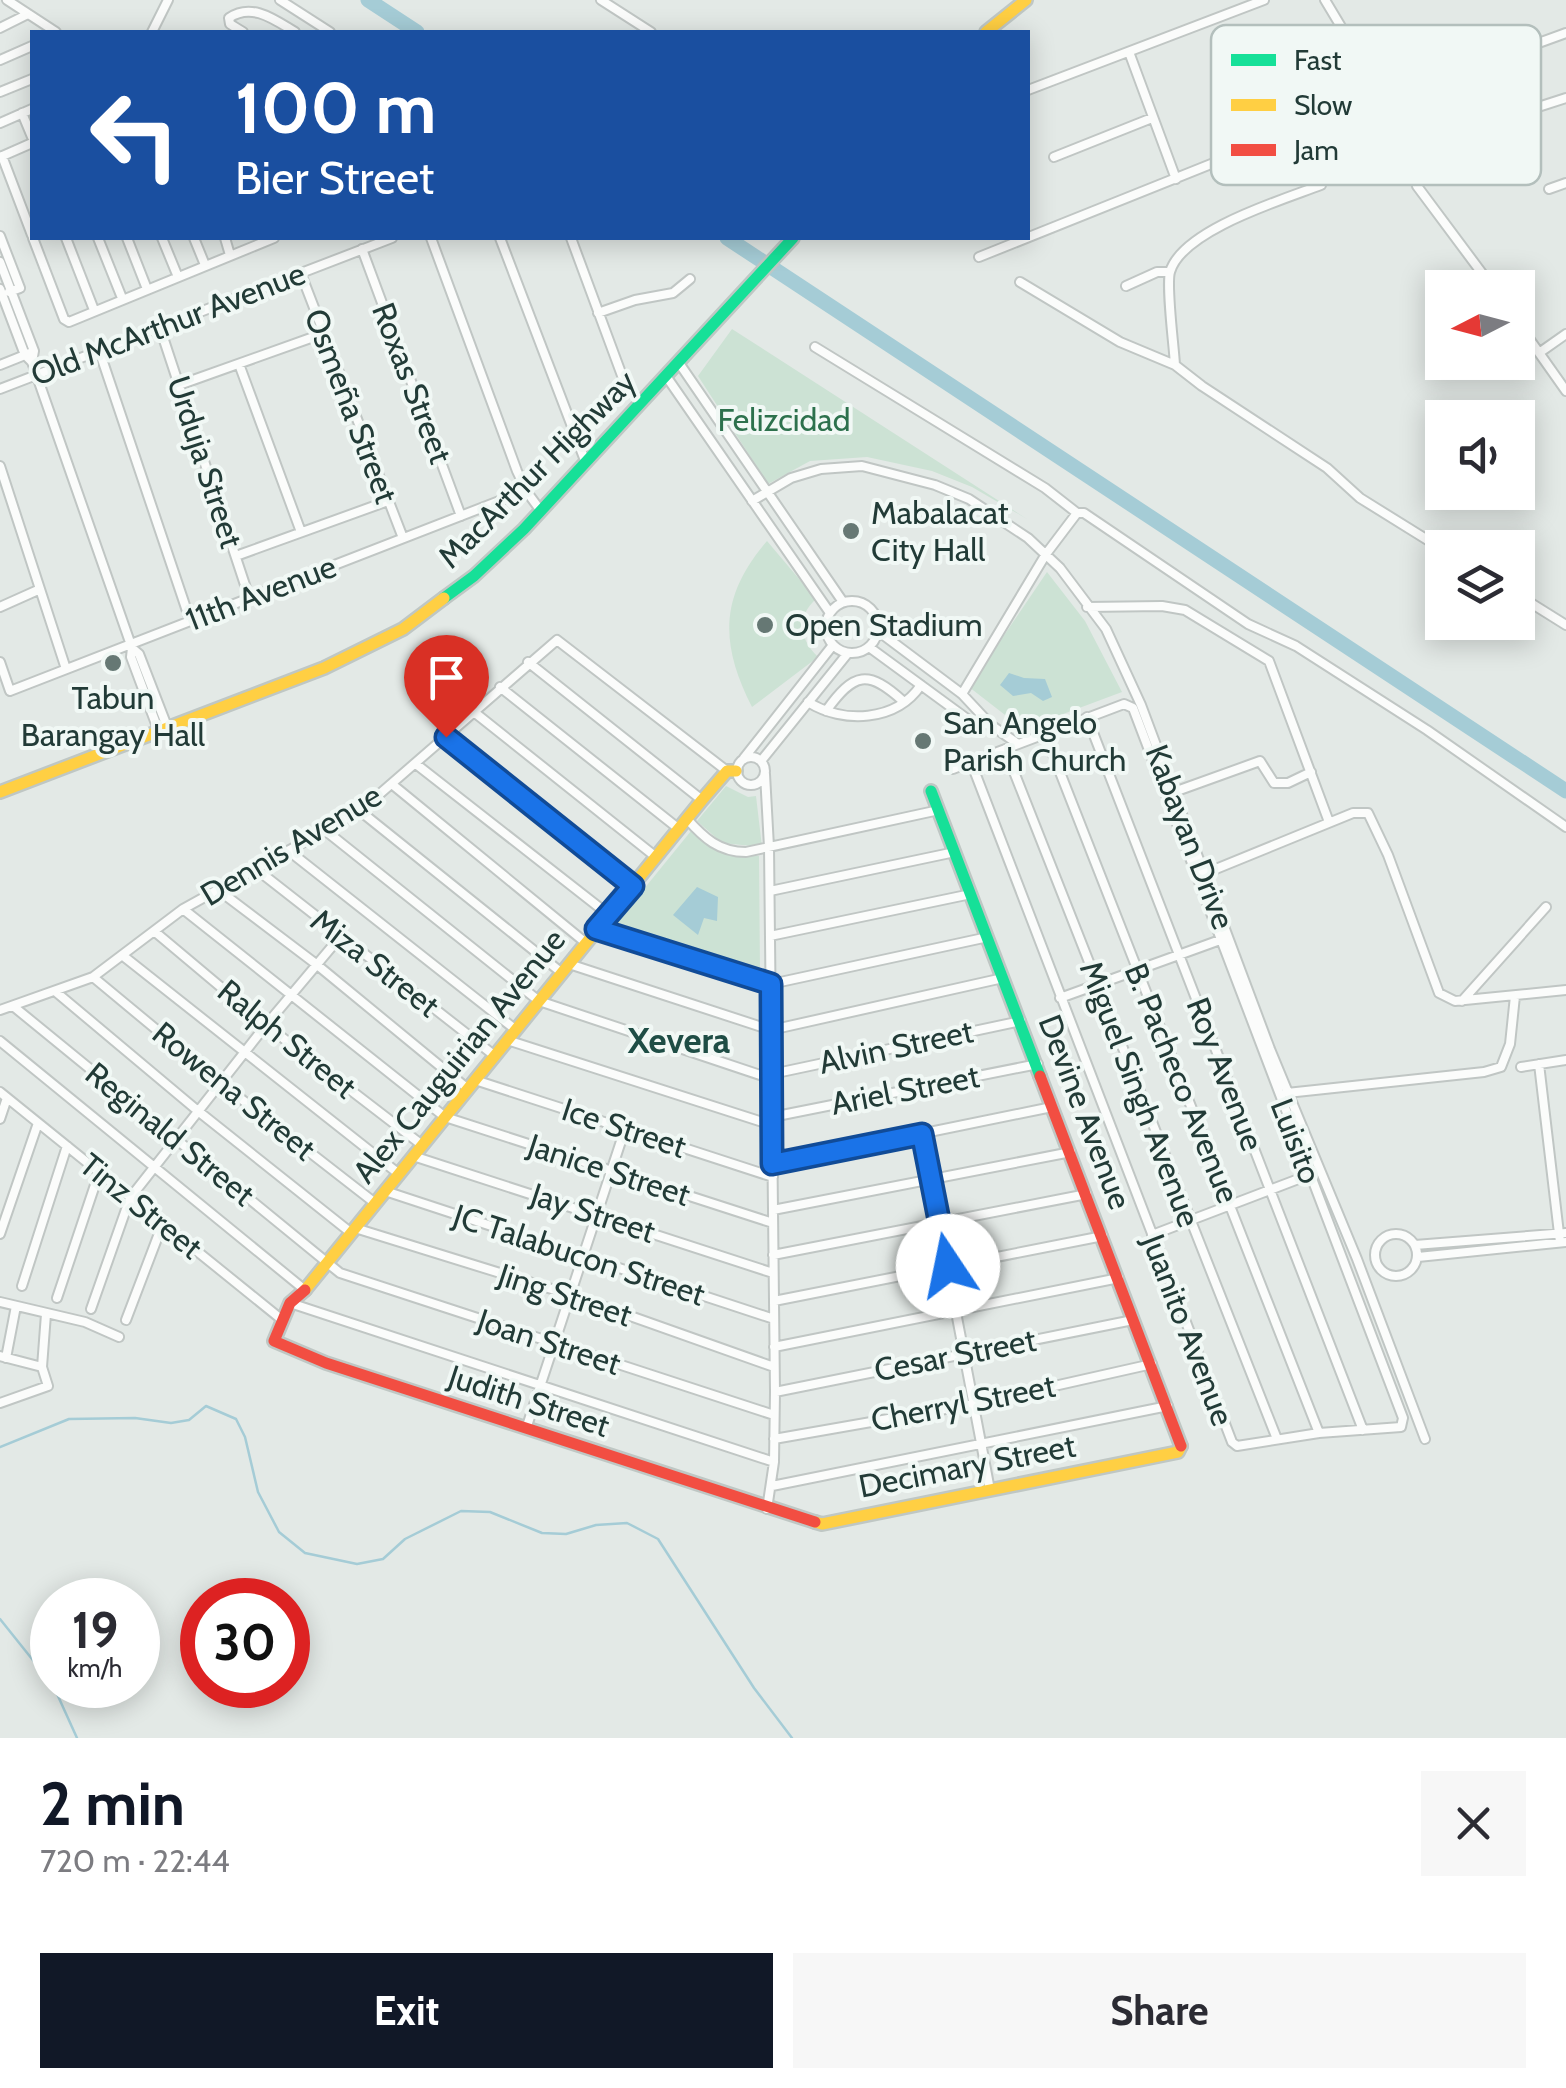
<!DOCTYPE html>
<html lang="en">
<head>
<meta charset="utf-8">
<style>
  :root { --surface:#fff; --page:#f7f7f7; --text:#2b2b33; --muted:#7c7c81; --accent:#111827 }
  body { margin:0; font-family:Cabin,sans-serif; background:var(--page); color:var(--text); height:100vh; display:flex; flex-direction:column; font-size:38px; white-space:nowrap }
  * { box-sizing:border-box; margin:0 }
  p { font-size:32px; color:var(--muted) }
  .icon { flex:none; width:55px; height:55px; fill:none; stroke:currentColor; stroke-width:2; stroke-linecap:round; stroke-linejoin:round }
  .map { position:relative; height:1738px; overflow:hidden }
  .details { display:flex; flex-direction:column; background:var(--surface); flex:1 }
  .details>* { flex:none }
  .hud { position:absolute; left:30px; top:30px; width:1000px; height:210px; border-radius:0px; box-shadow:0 5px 25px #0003; background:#1a4fa0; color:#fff; overflow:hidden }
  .needle { width:65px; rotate:264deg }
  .controls { position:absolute; left:1425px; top:270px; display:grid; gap:20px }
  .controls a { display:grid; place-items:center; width:110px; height:110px; border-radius:0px; background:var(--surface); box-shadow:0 5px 25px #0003; font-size:50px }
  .speed { position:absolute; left:30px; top:1578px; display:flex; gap:20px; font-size:50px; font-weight:700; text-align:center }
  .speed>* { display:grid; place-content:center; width:130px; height:130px; border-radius:50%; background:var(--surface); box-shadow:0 5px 25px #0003; line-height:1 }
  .speed small { font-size:25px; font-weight:400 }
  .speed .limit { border:15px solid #d22; background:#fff; color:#111 }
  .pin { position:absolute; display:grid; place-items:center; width:85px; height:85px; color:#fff; margin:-102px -42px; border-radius:50% 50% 50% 0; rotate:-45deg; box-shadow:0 0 10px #0007 }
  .pin .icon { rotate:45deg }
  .me { position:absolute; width:110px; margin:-55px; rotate:349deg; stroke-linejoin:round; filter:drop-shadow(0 0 8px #0008) }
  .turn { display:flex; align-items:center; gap:35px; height:210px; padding:0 40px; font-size:45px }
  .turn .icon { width:130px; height:130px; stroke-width:2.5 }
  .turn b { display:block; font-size:70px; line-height:85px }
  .round { display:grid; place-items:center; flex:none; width:105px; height:105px; border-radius:0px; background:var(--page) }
  .headline { display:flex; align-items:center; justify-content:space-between; height:170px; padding:0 40px }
  h1 { font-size:60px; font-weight:800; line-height:75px; color:var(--accent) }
  .action { display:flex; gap:20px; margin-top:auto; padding:20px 40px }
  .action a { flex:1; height:115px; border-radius:0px; background:var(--accent); color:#fff; font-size:40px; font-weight:800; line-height:115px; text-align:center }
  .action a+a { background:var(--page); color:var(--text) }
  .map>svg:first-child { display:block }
  .green { fill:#cce2d4 }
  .water { fill:#a5ccd6 }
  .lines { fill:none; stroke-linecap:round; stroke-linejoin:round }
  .stream { stroke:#a5ccd6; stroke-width:2.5 }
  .river { stroke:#a5ccd6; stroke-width:15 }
  .street-casing { stroke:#c0c6c4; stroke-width:12 }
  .fast-casing { stroke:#bfc7c4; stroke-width:16 }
  .slow-casing { stroke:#bfc7c4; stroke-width:16 }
  .jam-casing { stroke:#bfc7c4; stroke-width:16 }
  .street { stroke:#fbfcfb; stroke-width:8 }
  .fast { stroke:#16e098; stroke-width:11 }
  .slow { stroke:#ffcf43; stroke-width:11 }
  .jam { stroke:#f24e42; stroke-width:11 }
  .route-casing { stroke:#114b97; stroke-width:25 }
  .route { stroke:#1a73e8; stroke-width:18 }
  .poi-dot { fill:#667874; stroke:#f1f8f5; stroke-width:4 }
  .labels { text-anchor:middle; stroke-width:8; stroke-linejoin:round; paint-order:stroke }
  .street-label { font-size:32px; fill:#223b37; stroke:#f1f8f5 }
  .park-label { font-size:32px; fill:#2d714d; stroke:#f1f8f5 }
  .poi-label { font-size:32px; fill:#223b37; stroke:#f1f8f5; text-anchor:start }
  .neighbourhood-label { font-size:35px; font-weight:bold; fill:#1e4d45; stroke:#f1f8f5 }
  .key { fill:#f1f8f5; stroke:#b3bfbc; stroke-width:2.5 }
  .key-label { font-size:28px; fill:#223b37 }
</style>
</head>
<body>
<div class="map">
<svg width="1566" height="1738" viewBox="0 0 1566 1738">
  <rect width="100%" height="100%" fill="#e3e9e6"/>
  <path class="green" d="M732 329 1027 519 972 487 932 471 867 457 810 461 768 484 698 376Z
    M767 541 816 599C796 617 799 639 818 657L752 707C720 644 719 597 767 541Z
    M1047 572 1085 621 1122 692 1023 729 969 687Z
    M726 786 748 797 756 796 762 847 722 843 697 821Z
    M691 831 720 851 759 856 760 974 686 955 613 927Z"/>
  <path class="water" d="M1009 673 1024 678 1045 679 1052 697 1043 701 1031 693 1013 696 1000 685Z
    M697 887 718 897 717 921 704 918 698 935 673 915Z"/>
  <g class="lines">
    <path class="stream" d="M0 1447 69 1419 135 1418 171 1423 189 1420 206 1406 236 1419 245 1437 258 1492 279 1532 305 1553 357 1564 383 1559 405 1539 461 1511 490 1512 542 1533 566 1534 596 1525 627 1523 658 1539 754 1688 792 1738
      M0 1619 52 1684
      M53 1685 77 1738"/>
    <path class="river" d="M368 0 417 32
      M727 238 1566 791"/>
    <defs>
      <path id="street" d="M7 0 56 32
        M280 0 330 32
        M601 0 651 32
        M1325 0 1352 45 1407 155 1417 186 1493 288
        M0 28 28 14
        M152 32 168 0
        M243 32 230 24 229 18C252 2 275 20 295 32
        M1129 52 1176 179
        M0 60 32 46
        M1028 90 1264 0
        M0 92 32 79
        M22 113 32 137
        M0 123 32 109
        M1407 155 1454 140H1477L1535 108 1566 98
        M2 156 32 235
        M0 157 32 143
        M1054 157 1152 118
        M1549 189 1566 183
        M0 236 20 288 9 292
        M33 238 64 319 69 322 274 238
        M66 238 94 310
        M98 238 122 298
        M127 238 147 289
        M162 238 178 277
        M194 238 205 265
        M225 238 230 255
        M431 238 517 471 527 492 541 511
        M500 238 586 463
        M571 238 624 381
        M362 249 461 516
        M979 257 1251 148 1566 33
        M0 262 34 351 32 362
        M301 274 403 538
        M1020 282 1120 342 1175 365 1202 386 1327 468 1360 498 1442 549
        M1126 286 1157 272H1170
        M0 289 25 355 32 362 132 648 131 657 159 732
        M598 313 635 300 673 293 690 279
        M1518 323 1566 391
        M160 328 249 597
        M815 347 1045 488 1077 513
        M99 350 190 620
        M1539 353 1566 334
        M679 363 843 602
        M239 364 301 532
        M0 365 30 353
        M1175 365C1174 346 1166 286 1170 272 1182 230 1282 200 1321 185
        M666 376 830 613
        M179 385 322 334
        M0 389 392 238
        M0 466 66 669
        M752 501 791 478 821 469 862 466 935 485 969 499 1028 538 1060 568 1106 629 1141 705 1270 1049 1357 1259 1425 1439
        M236 556 388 501
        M1518 595 1566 625
        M826 627a26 26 0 1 1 52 0a26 26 0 1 1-52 0Z
        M0 607 38 590
        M1087 607 1162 606 1185 610 1269 661 1329 822
        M878 631 962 694 991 725 1018 744
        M869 647 970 721 991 725
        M132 648 139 654 168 729
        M0 662 10 691 512 496
        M528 662 702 800
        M500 687 679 829
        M962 694 1046 554 1077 513H1084L1248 624 1296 646 1427 730 1566 827
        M808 702C843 724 896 722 921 685
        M826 711C854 672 868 669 904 702
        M474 712 656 857
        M1087 717 1363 1430
        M1045 734 1319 1433
        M446 737 633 885
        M1005 749 1277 1439
        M737 771a14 14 0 1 1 28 0a14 14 0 1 1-28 0Z
        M744 758 833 645
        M761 761 848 653
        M416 764 609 915
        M953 769 971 762 1124 704 1133 708 1403 1418 1401 1427 1319 1433 1237 1446 1232 1442 971 762
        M765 774 769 847 775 1392 774 1462 767 1509
        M393 785 586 943
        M1174 792 1260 761 1274 783H1288L1311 772
        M360 811 562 973
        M687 819C704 838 719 852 746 852L939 810
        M326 831 539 1001 772 1079
        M289 851 516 1030
        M256 869 495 1056
        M1206 873 1353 813H1368L1388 855 1439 993 1455 1001 1566 990
        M217 889 316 964 468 1089
        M770 891 955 852
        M183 909 445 1117 773 1223
        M596 929 771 984 988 937
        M154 931 266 1025 422 1145
        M770 936 971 894
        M122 955 399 1174
        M569 964 771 1030 1003 978
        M93 977 222 1084 375 1203
        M56 992 198 1111 350 1232
        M1060 998 1220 940
        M1462 1001 1546 907
        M13 1006 340 1273 774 1415
        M0 1010 93 977 183 909 360 811 557 640 727 771
        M507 1040 772 1125
        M0 1041 305 1290
        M1539 1064 1560 1242
        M1521 1067 1566 1060
        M772 1074 1021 1021
        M475 1080 773 1177
        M0 1092 281 1319
        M1287 1093 1484 1072 1501 1067 1510 1044 1515 996
        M772 1117 1038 1064
        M0 1119 7 1098
        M922 1134 990 1490
        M413 1156 773 1273
        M773 1164 1052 1107
        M385 1191 774 1319
        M773 1210 1071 1152
        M355 1228 571 1295 774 1367
        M1375 1255a21 21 0 1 1 42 0a21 21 0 1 1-42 0Z
        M0 1234 38 1123
        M1152 1235 1309 1175
        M1415 1245 1566 1233
        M773 1255 1087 1194
        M1418 1257 1566 1242
        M22 1286 67 1146
        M57 1298 99 1173
        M774 1301 1103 1236
        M0 1302 85 1322 119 1337
        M290 1303 774 1462
        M91 1309 130 1198 266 1025 340 937
        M126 1320 163 1223
        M774 1347 1119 1278
        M0 1356 42 1367 46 1314
        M6 1358 16 1306
        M775 1392 1133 1320
        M0 1403 48 1386 42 1367
        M526 1429 625 1129
        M774 1439 974 1404 1152 1364
        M772 1486 1168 1406"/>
      <path id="fast" d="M444 598 474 576 524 529 793 238
        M931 791 1040 1076"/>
      <path id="slow" d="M986 32 1026 0
        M0 792 324 668 403 629 444 598
        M305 1290 702 800 727 771H736
        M815 1522 822 1524 1178 1452 1181 1446"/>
      <path id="jam" d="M1040 1076 1181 1446
        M305 1290 290 1303 274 1341 326 1363 815 1522"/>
    </defs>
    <use href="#street" class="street-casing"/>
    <use href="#fast" class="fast-casing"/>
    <use href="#slow" class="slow-casing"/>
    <use href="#jam" class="jam-casing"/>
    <use href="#street" class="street"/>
    <use href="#fast" class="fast"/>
    <use href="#slow" class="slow"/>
    <use href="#jam" class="jam"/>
  </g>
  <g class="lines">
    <defs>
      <path id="route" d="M446 737 633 886 596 929 771 984 772 1164 922 1134 948 1266"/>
    </defs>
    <use href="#route" class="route-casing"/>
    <use href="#route" class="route"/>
  </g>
  <g class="poi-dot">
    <circle cx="851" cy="531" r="10"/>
    <circle cx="765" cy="625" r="10"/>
    <circle cx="113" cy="663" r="10"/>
    <circle cx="923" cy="741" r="10"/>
  </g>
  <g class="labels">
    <g class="street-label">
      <text transform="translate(168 324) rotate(-21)" y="11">Old McArthur Avenue</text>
      <text transform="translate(412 383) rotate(69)" y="11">Roxas Street</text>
      <text transform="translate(351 406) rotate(69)" y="11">Osmeña Street</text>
      <text transform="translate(205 462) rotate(72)" y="11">Urduja Street</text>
      <text transform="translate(537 469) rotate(-45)" y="11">MacArthur Highway</text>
      <text transform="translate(261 593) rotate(-21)" y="11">11th Avenue</text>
      <text transform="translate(1190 837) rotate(69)" y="11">Kabayan Drive</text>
      <text transform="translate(291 845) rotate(-31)" y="11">Dennis Avenue</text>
      <text transform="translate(375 963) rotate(38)" y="11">Miza Street</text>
      <text transform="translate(287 1039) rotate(39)" y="11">Ralph Street</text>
      <text transform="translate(896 1047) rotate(-12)" y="11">Alvin Street</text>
      <text transform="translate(459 1056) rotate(-51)" y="11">Alex Cauguirian Avenue</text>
      <text transform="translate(1225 1074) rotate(69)" y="11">Roy Avenue</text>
      <text transform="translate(1182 1083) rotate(68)" y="11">B. Pacheco Avenue</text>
      <text transform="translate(905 1090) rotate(-11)" y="11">Ariel Street</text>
      <text transform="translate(234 1091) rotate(39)" y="11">Rowena Street</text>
      <text transform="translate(1140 1094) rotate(69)" y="11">Miguel Singh Avenue</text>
      <text transform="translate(1085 1112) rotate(69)" y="11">Devine Avenue</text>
      <text transform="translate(624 1128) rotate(18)" y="11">Ice Street</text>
      <text transform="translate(170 1134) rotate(39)" y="11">Reginald Street</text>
      <text transform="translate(1296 1141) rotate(69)" y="11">Luisito</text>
      <text transform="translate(609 1170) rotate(18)" y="11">Janice Street</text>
      <text transform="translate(141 1206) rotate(39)" y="11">Tinz Street</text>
      <text transform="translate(593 1213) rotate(18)" y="11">Jay Street</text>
      <text transform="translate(579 1255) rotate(18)" y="11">JC Talabucon Street</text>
      <text transform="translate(565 1295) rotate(18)" y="11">Jing Street</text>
      <text transform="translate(1188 1330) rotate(69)" y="11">Juanito Avenue</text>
      <text transform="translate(549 1342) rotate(18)" y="11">Joan Street</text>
      <text transform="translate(955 1355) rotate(-11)" y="11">Cesar Street</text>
      <text transform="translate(529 1401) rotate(18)" y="11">Judith Street</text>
      <text transform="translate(963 1403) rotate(-11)" y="11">Cherryl Street</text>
      <text transform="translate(967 1466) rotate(-11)" y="11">Decimary Street</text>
    </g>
    <g class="park-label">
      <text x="784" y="431">Felizcidad</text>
    </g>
    <g class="poi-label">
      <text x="871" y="524">Mabalacat<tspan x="871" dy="37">City Hall</tspan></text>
      <text x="785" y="636">Open Stadium</text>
      <text x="113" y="709" text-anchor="middle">Tabun<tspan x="113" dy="37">Barangay Hall</tspan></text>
      <text x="943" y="734">San Angelo<tspan x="943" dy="37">Parish Church</tspan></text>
    </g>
    <g class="neighbourhood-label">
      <text x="679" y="1053">Xevera</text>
    </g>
  </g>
  <rect x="1211" y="25" width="330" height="160" rx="15" class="key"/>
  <rect x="1231" y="54" width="45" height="12" fill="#16e098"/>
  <rect x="1231" y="99" width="45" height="12" fill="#ffcf43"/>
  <rect x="1231" y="144" width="45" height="12" fill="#f24e42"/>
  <g class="key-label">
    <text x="1294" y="70">Fast</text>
    <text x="1294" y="115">Slow</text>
    <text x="1294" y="160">Jam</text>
  </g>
</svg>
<div class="controls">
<a><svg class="needle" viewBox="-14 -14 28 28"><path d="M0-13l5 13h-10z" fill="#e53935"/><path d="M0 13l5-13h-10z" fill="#7c7c81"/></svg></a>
<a><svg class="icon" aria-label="sound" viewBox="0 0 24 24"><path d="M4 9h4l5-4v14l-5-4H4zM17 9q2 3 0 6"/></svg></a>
<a><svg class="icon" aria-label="layers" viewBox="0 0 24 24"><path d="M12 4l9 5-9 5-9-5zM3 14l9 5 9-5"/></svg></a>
</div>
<div class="speed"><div>19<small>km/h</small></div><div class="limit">30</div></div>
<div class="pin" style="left:446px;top:737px;background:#d93025"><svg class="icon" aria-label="arrive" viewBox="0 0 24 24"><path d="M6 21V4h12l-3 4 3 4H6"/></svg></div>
<svg class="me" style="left:948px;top:1266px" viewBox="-20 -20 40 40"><circle r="19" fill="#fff"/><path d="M0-13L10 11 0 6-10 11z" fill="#1a73e8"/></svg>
<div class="hud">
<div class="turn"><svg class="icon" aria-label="left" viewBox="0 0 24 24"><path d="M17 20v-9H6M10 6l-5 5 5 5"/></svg><div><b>100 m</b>Bier Street</div></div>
</div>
</div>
<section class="details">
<div class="headline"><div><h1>2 min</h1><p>720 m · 22:44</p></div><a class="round"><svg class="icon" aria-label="close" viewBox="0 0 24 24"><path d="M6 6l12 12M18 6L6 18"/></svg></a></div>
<div class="action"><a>Exit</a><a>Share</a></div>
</section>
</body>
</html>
